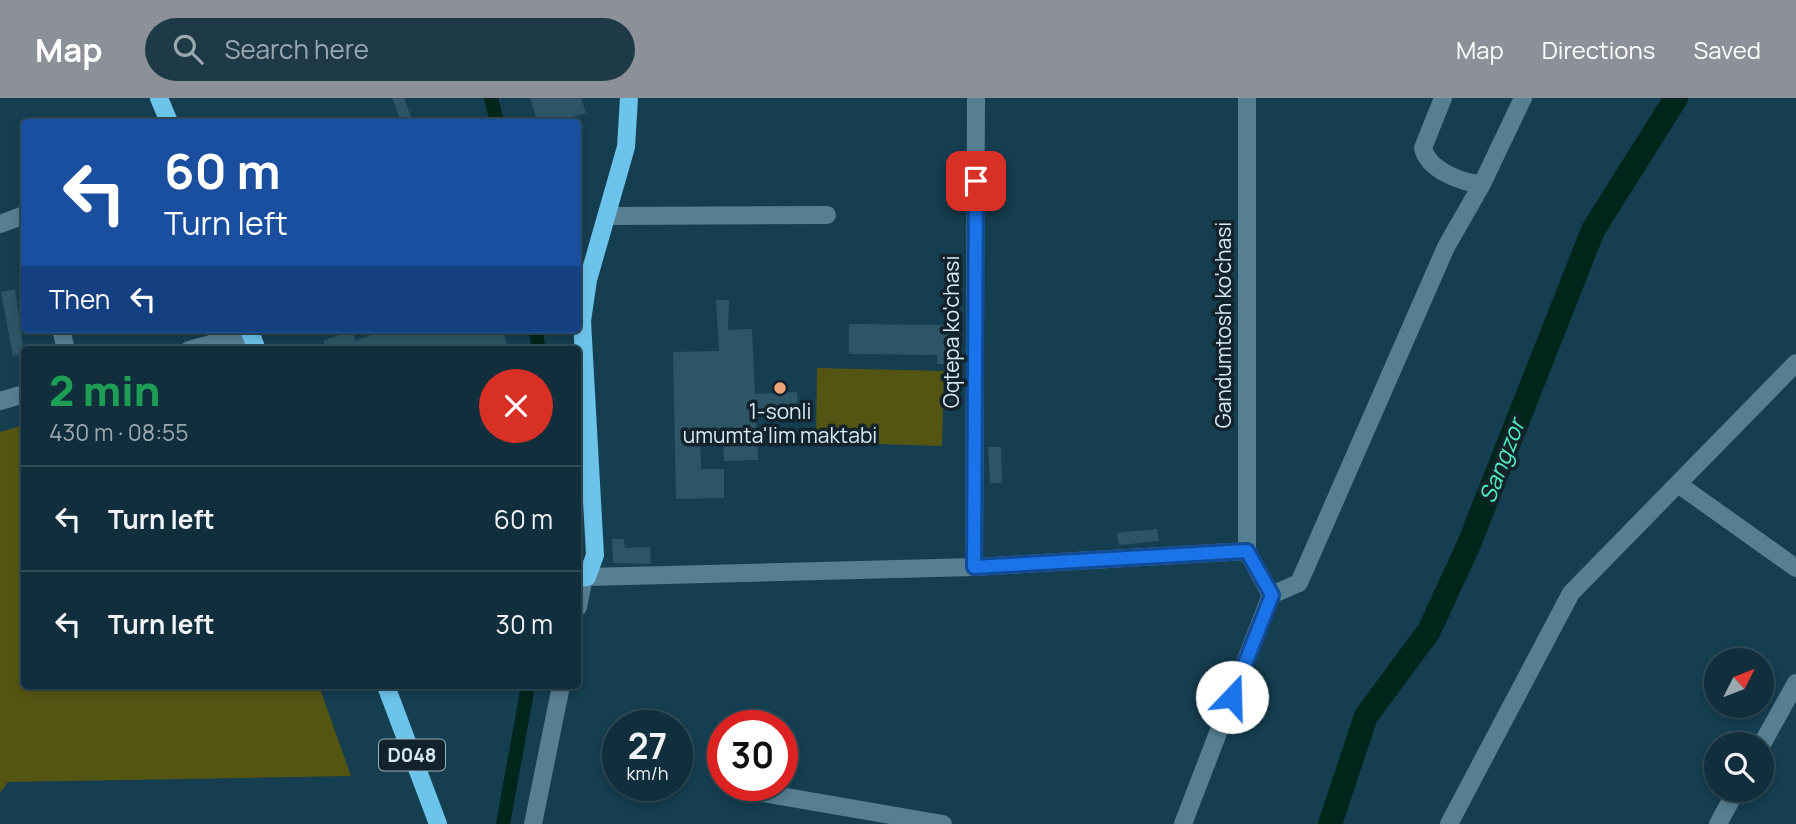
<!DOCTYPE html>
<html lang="en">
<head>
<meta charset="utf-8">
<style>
  :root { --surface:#102e3c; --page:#1e3a47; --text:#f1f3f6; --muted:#9ca8af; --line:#304a56; --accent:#8c9099 }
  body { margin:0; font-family:Manrope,sans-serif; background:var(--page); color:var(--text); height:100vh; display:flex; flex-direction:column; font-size:26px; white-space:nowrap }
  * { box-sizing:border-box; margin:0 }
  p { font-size:23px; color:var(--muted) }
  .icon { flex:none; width:38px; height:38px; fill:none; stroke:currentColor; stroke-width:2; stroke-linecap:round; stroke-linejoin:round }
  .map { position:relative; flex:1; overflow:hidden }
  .side { position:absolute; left:21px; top:248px; width:560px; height:343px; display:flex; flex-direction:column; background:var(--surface); border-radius:7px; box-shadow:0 4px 10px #0003,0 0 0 2px var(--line) }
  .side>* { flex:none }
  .guide { position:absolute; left:21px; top:21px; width:560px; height:214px; border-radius:7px; box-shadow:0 4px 10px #0003,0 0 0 2px var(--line); background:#1a4fa0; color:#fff; overflow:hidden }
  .needle { width:46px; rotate:48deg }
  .tools { position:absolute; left:1704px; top:550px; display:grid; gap:14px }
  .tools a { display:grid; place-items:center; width:70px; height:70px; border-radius:50%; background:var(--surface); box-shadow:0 4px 10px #0003,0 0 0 2px var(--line); font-size:35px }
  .speed { position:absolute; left:602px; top:612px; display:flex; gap:14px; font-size:35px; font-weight:700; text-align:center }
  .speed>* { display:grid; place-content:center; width:91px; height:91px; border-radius:50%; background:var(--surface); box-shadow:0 4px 10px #0003,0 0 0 2px var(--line); line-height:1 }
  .speed small { font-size:18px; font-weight:400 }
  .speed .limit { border:10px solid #d22; background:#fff; color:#111 }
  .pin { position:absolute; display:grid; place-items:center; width:60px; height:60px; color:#fff; margin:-30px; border-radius:14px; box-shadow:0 4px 10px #0006 }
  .me { position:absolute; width:77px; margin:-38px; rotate:21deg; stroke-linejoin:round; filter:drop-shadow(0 0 5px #0008) }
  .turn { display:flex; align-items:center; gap:24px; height:147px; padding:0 28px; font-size:32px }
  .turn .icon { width:91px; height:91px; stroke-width:2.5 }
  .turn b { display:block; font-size:49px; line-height:60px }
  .then { display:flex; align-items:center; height:66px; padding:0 28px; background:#0003; gap:14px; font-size:26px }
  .round { display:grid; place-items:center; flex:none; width:74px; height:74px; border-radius:37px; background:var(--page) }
  .summary { display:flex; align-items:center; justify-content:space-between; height:119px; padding:0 28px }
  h1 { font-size:42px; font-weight:800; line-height:52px; color:#1e9e55 }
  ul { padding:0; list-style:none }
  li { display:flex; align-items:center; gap:21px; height:105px; padding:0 28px; border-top:2px solid var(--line) }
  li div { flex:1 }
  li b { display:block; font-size:26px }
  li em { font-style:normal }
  header { display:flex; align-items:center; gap:42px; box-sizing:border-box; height:98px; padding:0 35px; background:var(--accent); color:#fff }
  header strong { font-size:33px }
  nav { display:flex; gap:38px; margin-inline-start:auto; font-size:24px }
  .search { width:490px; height:63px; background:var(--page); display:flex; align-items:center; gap:18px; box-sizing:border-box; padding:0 24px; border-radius:38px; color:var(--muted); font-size:26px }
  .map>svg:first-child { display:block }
  .green { fill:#555513 }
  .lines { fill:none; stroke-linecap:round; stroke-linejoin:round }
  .canal { stroke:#00251a; stroke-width:14 }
  .river { stroke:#00251a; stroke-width:24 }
  .building { fill:#2d5567 }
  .minor { stroke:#577f92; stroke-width:18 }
  .major { stroke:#6dc4eb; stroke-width:18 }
  .route-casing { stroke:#114b97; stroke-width:18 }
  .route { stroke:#1a73e8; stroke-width:12 }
  .poi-dot { fill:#f0a278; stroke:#12232b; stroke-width:2.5 }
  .labels { text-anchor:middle; stroke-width:7; stroke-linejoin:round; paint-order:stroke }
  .shield { fill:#12232b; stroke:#9bafb9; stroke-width:2 }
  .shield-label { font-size:19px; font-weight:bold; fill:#d6ebf6 }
  .street-label { font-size:21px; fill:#d6ebf6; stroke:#12232b }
  .poi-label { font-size:21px; fill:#d6ebf6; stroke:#12232b }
  .water-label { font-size:23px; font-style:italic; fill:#4feebf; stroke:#12232b }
</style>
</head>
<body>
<header>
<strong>Map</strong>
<div class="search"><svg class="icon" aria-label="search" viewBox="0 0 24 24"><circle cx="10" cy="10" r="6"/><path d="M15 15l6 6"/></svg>Search here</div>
<nav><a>Map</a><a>Directions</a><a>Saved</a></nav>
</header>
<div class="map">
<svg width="1796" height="726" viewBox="0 0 1796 726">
  <rect width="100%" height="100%" fill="#153e50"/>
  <path class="green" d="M817 270 944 273 942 348 816 344Z
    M24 327V588H319L351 678 8 684 0 695V334Z"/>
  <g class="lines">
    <path class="canal" d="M491 0 497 24
      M535 231 539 252
      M503 726 528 588"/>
    <path class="river" d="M1330 726 1366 618 1429 533 1469 446 1593 132 1676 0"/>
  </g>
  <path class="building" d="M392 0H404L413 24H401Z
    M530 0H581L586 15 557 24H538Z
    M15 191 24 256 13 258 1 194Z
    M716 202H729L728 232 752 231 755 296 797 294 798 313 756 315 758 362 724 363 723 340H700L701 371H724V400L676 401 673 254 719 253Z
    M849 226 953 227V266H937V257L849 256Z
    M386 231H502L509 252H327L323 243 352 232 356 243Z
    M988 349H1001L1002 385H990Z
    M1157 431 1159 443 1119 447 1117 435Z
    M612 441H624L625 450 650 449 651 466 613 465Z"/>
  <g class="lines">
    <path class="minor" d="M1443 0 1423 50C1428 72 1462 85 1482 86
      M607 118 827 117
      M0 126 24 117
      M61 231 66 252
      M189 252 251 235
      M0 303 24 296
      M1678 386 1796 470
      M974 469 976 0
      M587 479 974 469 1247 453
      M1271 497 1299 485 1446 149 1482 86 1523 0
      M578 509 584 479
      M1762 646 1796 585
      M745 692 943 726
      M533 726 561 588
      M1183 726 1271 497 1247 453V0
      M1449 726 1571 495 1796 265
      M1718 726 1737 691"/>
    <path class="major" d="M159 0 169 24
      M249 231 257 252
      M578 480 587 479 595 457 582 223 588 182 626 49 629 0
      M386 588 438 726"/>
  </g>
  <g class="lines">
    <defs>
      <path id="route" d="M976 83 974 469 1247 453 1272 497 1232 599"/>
    </defs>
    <use href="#route" class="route-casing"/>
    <use href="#route" class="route"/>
  </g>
  <circle class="poi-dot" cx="780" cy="290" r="7"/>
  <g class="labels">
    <rect class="shield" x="379" y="641.5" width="66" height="31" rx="5"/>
    <g class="shield-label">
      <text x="412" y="664">D048</text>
    </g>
    <g class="street-label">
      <text transform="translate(1224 227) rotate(-90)" y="7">Gandumtosh ko'chasi</text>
      <text transform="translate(952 234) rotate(-90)" y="7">Oqtepa ko'chasi</text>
    </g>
    <g class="poi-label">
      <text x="780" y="321">1-sonli<tspan x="780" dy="24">umumta'lim maktabi</tspan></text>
    </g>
    <g class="water-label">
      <text transform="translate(1502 363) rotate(-69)" y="8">Sangzor</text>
    </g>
  </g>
</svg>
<div class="tools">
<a><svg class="needle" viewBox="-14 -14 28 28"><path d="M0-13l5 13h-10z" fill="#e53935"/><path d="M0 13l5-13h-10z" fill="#9ca8af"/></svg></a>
<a><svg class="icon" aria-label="search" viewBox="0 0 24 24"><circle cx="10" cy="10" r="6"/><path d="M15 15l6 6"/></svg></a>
</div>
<div class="speed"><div>27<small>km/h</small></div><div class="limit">30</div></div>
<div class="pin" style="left:976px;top:83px;background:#d93025"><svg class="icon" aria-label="arrive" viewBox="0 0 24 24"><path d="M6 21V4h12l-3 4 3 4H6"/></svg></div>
<svg class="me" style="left:1232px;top:599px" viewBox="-20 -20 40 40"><circle r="19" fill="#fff"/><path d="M0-13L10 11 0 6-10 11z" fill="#1a73e8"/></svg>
<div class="guide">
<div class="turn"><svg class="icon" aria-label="left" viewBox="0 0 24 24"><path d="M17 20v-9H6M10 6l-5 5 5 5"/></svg><div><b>60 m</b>Turn left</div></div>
<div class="then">Then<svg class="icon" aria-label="left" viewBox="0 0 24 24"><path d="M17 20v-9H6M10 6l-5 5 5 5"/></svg></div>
</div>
<section class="side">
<div class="summary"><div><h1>2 min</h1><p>430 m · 08:55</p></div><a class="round" style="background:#d93025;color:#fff"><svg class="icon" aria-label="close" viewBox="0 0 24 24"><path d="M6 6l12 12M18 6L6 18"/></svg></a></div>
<ul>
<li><svg class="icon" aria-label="left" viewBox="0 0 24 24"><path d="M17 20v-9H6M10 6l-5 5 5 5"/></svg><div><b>Turn left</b></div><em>60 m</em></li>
<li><svg class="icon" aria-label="left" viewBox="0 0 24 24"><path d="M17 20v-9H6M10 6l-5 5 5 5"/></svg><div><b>Turn left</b></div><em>30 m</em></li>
</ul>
</section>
</div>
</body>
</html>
